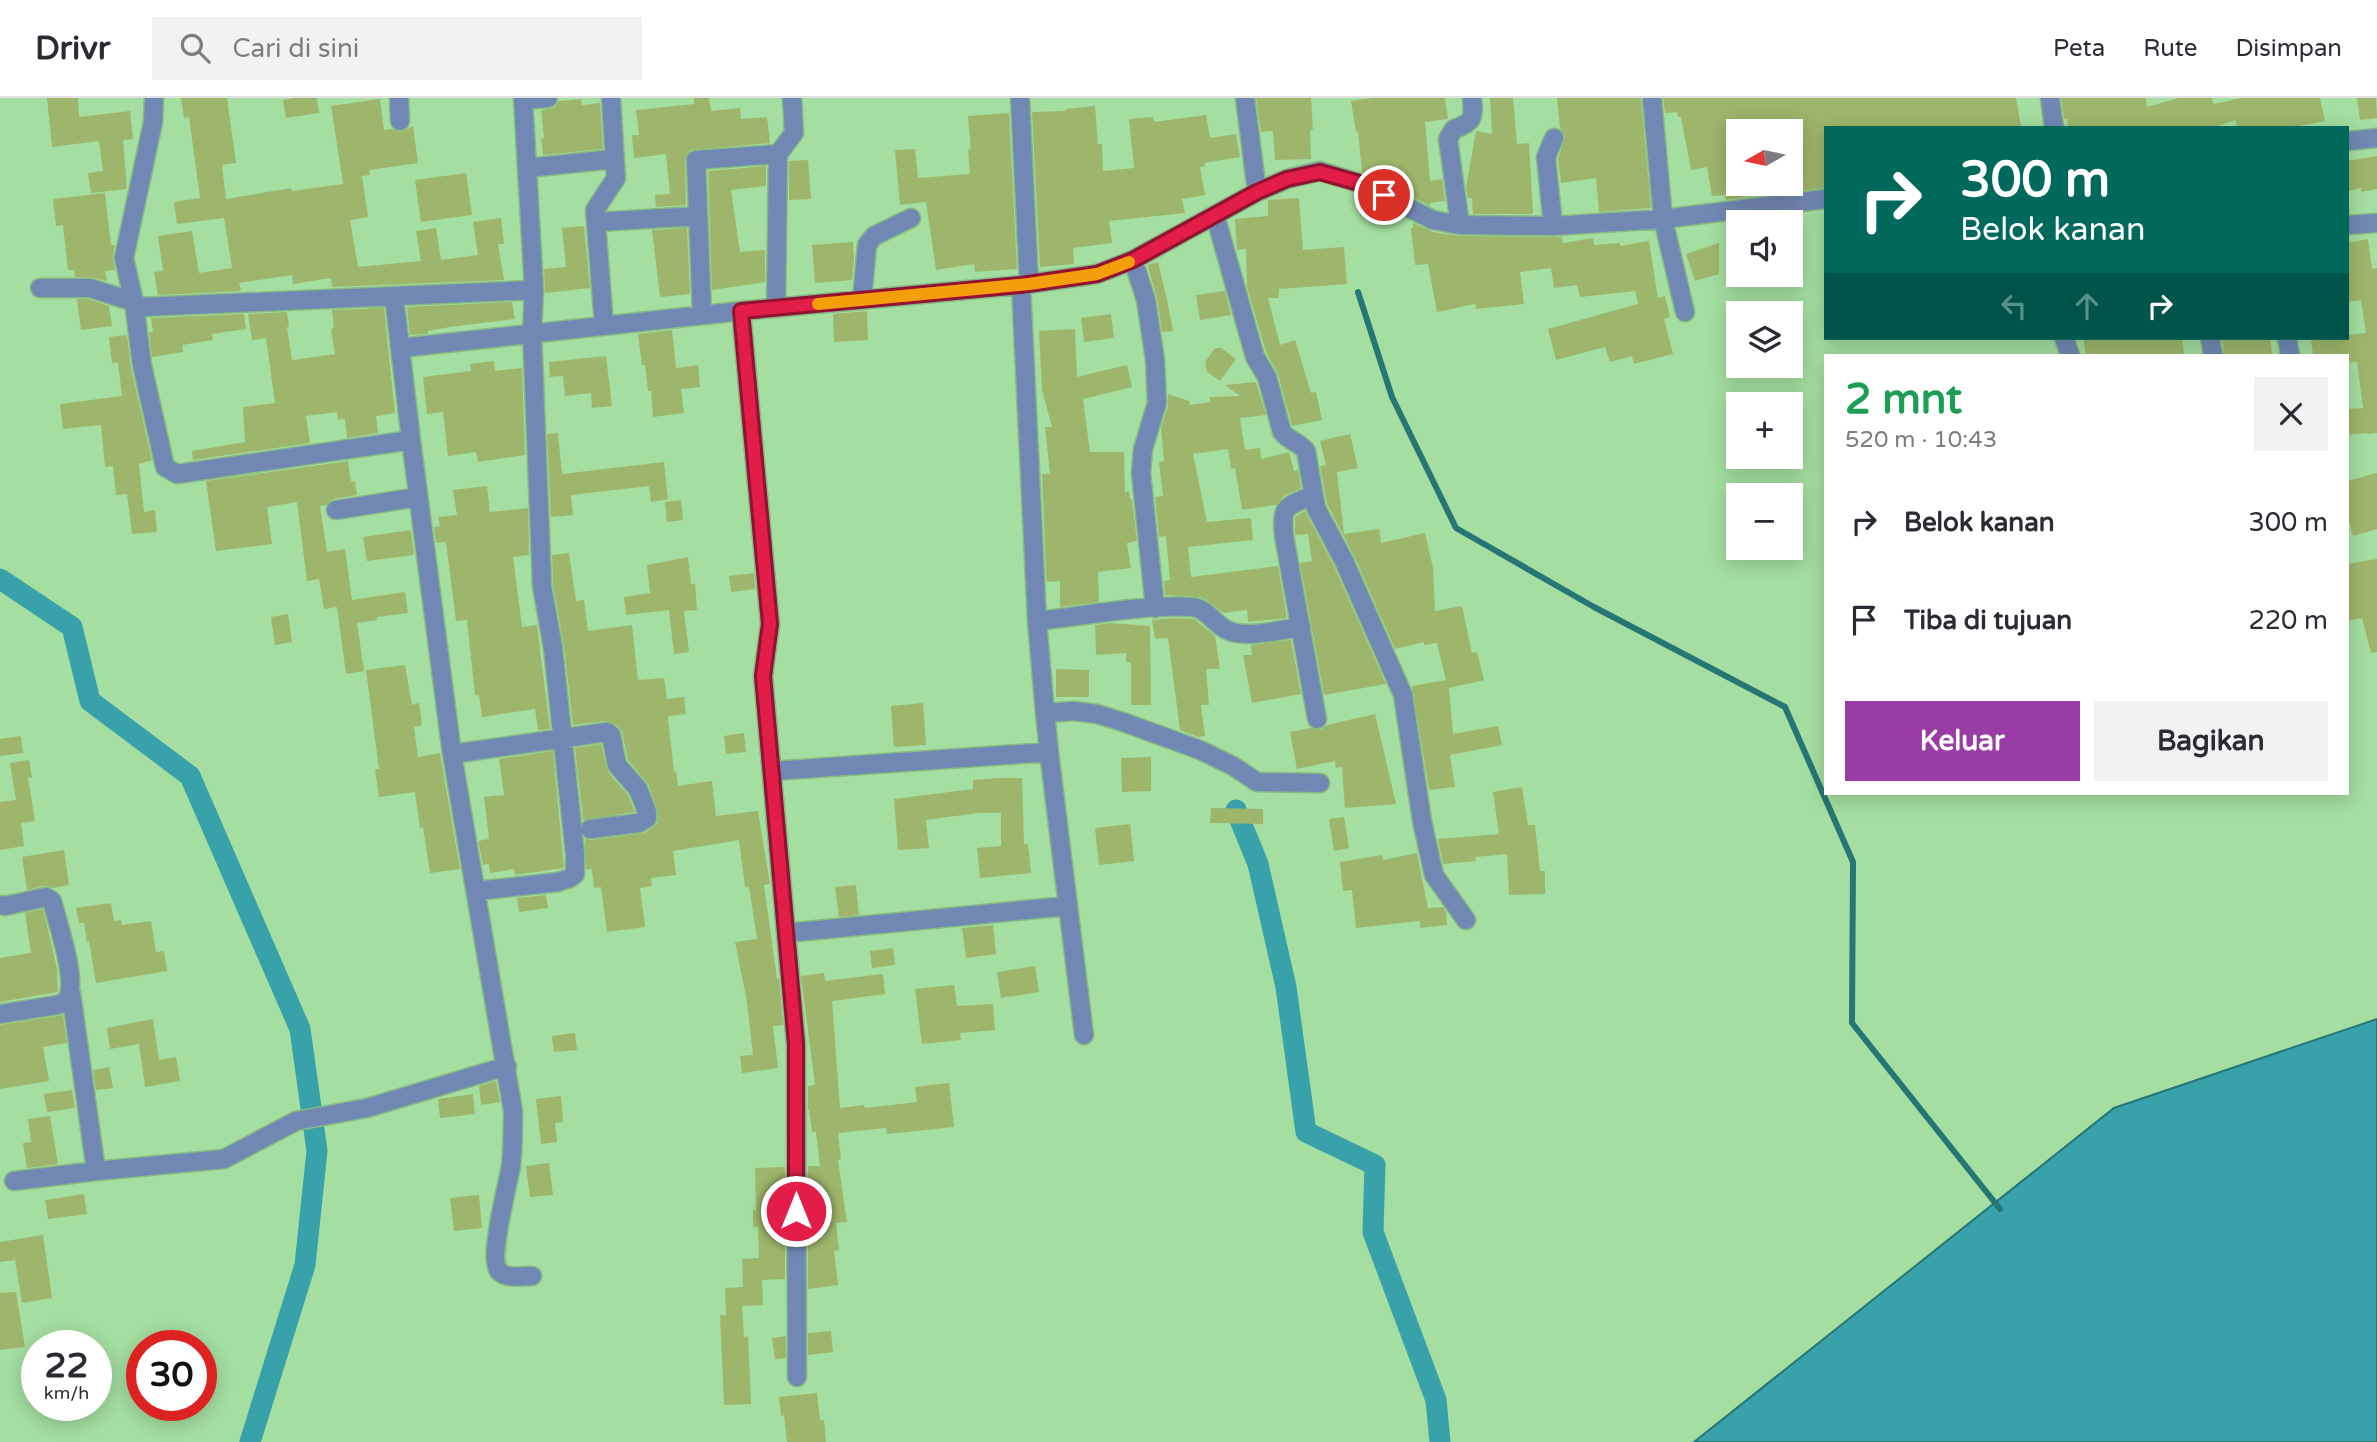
<!DOCTYPE html>
<html lang="id">
<head>
<meta charset="utf-8">
<style>
  :root { --surface:#fff; --page:#f2f2f3; --text:#2b2b33; --muted:#7c7c81; --line:#e1e1e2; --accent:#9a3ca5 }
  body { margin:0; font-family:"Varela Round",sans-serif; background:var(--page); color:var(--text); height:100vh; display:flex; flex-direction:column; font-size:26px; white-space:nowrap }
  * { box-sizing:border-box; margin:0 }
  p { font-size:23px; color:var(--muted) }
  .icon { flex:none; width:38px; height:38px; fill:none; stroke:currentColor; stroke-width:2; stroke-linecap:round; stroke-linejoin:round }
  .map { position:relative; flex:1; overflow:hidden }
  .details { position:absolute; left:1824px; top:256px; width:525px; height:441px; display:flex; flex-direction:column; background:var(--surface); border-radius:0px; box-shadow:0 4px 18px #0003 }
  .details>* { flex:none }
  .guide { position:absolute; left:1824px; top:28px; width:525px; height:214px; border-radius:0px; box-shadow:0 4px 18px #0003; background:#00695c; color:#fff; overflow:hidden }
  .needle { width:46px; rotate:261deg }
  .fabs { position:absolute; left:1726px; top:21px; display:grid; gap:14px }
  .fabs a { display:grid; place-items:center; width:77px; height:77px; border-radius:0px; background:var(--surface); box-shadow:0 4px 18px #0003; font-size:35px }
  .speed { position:absolute; left:21px; top:1232px; display:flex; gap:14px; font-size:35px; font-weight:700; text-align:center }
  .speed>* { display:grid; place-content:center; width:91px; height:91px; border-radius:50%; background:var(--surface); box-shadow:0 4px 18px #0003; line-height:1 }
  .speed small { font-size:18px; font-weight:400 }
  .speed .limit { border:10px solid #d22; background:#fff; color:#111 }
  .pin { position:absolute; display:grid; place-items:center; width:60px; height:60px; color:#fff; margin:-30px; border:4px solid #fff; border-radius:50%; box-shadow:0 2px 7px #0007 }
  .me { position:absolute; width:77px; margin:-38px; rotate:0deg; stroke-linejoin:round; filter:drop-shadow(0 0 5px #0008) }
  .turn { display:flex; align-items:center; gap:24px; height:147px; padding:0 21px; font-size:32px }
  .turn .icon { width:91px; height:91px; stroke-width:2.5 }
  .turn b { display:block; font-size:49px; line-height:60px }
  .lanes { display:flex; align-items:center; height:66px; padding:0 21px; background:#0003; justify-content:center; gap:35px; direction:ltr }
  .lanes .off { opacity:.35 }
  .round { display:grid; place-items:center; flex:none; width:74px; height:74px; border-radius:0px; background:var(--page) }
  .summary { display:flex; align-items:center; justify-content:space-between; height:119px; padding:0 21px }
  h1 { font-size:42px; font-weight:800; line-height:52px; color:#1e9e55 }
  .action { display:flex; gap:14px; margin-top:auto; padding:14px 21px }
  .action a { flex:1; height:80px; border-radius:0px; background:var(--accent); color:#fff; font-size:28px; font-weight:800; line-height:80px; text-align:center }
  .action a+a { background:var(--page); color:var(--text) }
  ul { padding:0; list-style:none }
  li { display:flex; align-items:center; gap:21px; height:98px; padding:0 21px }
  li div { flex:1 }
  li b { display:block; font-size:26px }
  li em { font-style:normal }
  header { display:flex; align-items:center; gap:42px; box-sizing:border-box; height:98px; padding:0 35px; background:var(--surface); border-bottom:2px solid var(--line) }
  header strong { font-size:33px }
  nav { display:flex; gap:38px; margin-inline-start:auto; font-size:24px }
  .search { width:490px; height:63px; background:var(--page); display:flex; align-items:center; gap:18px; box-sizing:border-box; padding:0 24px; border-radius:0px; color:var(--muted); font-size:26px }
  .map>svg:first-child { display:block }
  .water { fill:#38a1a9; stroke:#277676; stroke-width:2 }
  .lines { fill:none; stroke-linecap:round; stroke-linejoin:round }
  .stream { stroke:#277676; stroke-width:6 }
  .canal { stroke:#38a1a9; stroke-width:21 }
  .building { fill:#9eb66b }
  .street-casing { stroke:#86b983; stroke-width:21 }
  .street { stroke:#7288b4; stroke-width:18 }
  .route-casing { stroke:#92132f; stroke-width:18 }
  .route { stroke:#e11d48; stroke-width:12 }
  .slow { stroke:#f59e0b; stroke-width:12 }
</style>
</head>
<body>
<header>
<strong>Drivr</strong>
<div class="search"><svg class="icon" aria-label="search" viewBox="0 0 24 24"><circle cx="10" cy="10" r="6"/><path d="M15 15l6 6"/></svg>Cari di sini</div>
<nav><a>Peta</a><a>Rute</a><a>Disimpan</a></nav>
</header>
<div class="map">
<svg width="2377" height="1344" viewBox="0 0 2377 1344">
  <rect width="100%" height="100%" fill="#a4dea0"/>
  <path class="water" d="M2377 921V1344H1694L2114 1010Z"/>
  <g class="lines">
    <path class="stream" d="M1358 194 1392 299 1456 430 1594 509 1785 609 1853 764 1852 925 2000 1111"/>
    <path class="canal" d="M0 481 72 529 90 603 190 678 300 931 317 1053 305 1167 250 1344
      M1236 712 1258 766 1286 889 1306 1034 1375 1067 1373 1134 1436 1302 1440 1344"/>
  </g>
  <path class="building" d="M47 0H78L79 19 130 13 133 41 123 42 127 91 91 95 88 75 103 73 99 43 52 49Z
    M181 0H227L236 65 222 67 226 101 291 90 292 93 343 86 331 8 380 1 384 32 392 31 401 34 413 28 418 65 369 72 370 77 362 78 368 119 350 122 358 169 421 163 416 133 436 130 441 162 478 157 473 124 501 120 504 146H498L504 182 332 189 331 180 293 186 292 177 239 185 241 193 158 197 154 174 163 173 158 138 192 133 199 175 232 170 224 120 177 126 174 104 200 100 189 19 184 20Z
    M294 0H317L319 15 286 20 283 2Z
    M694 0H709L711 13 740 10 741 21 767 19 770 45 690 52 685 62 686 107 656 109 655 97 670 96 666 56 634 60 632 37H639L636 12 694 6Z
    M1256 0H1311L1313 32H1310L1311 61 1275 62 1273 33 1261 34Z
    M1373 0H1445L1448 21 1425 24 1430 83 1442 81 1445 103 1430 105V108L1409 97 1406 76 1371 78 1362 74 1358 33 1356 34 1351 3Z
    M1490 0H1513L1517 46 1529 45 1533 116H1473L1472 100H1468L1466 90 1476 33 1492 36Z
    M1557 0H1641L1651 110 1599 114 1596 80 1561 85 1558 61 1565 39 1560 30Z
    M1663 0H2016L2021 28 2011 30H1825V90L1790 94V73L1798 70 1791 33H1738V86H1774L1775 94 1726 102 1725 97 1712 98 1707 69 1691 72 1681 19H1678L1677 14 1665 15Z
    M2061 0H2146L2147 9 2179 0H2212L2213 6 2242 0H2320L2325 23 2299 28V30H2237L2236 22 2210 30H2068L2067 21H2064Z
    M2357 0H2376L2377 20 2360 22Z
    M581 1 582 7 600 5 603 51 543 57 541 41 544 40 541 12 554 10 559 3Z
    M1095 8 1098 46H1102L1103 73 1134 70 1129 21 1153 19 1154 24 1206 17 1210 40 1236 36 1240 59 1204 65 1205 68 1200 69 1205 97 1182 101 1185 115 1109 123 1112 145 1073 150 1074 166 1040 169 1032 14 1066 13 1065 11Z
    M1009 15 1017 171 975 174 974 166 936 172 926 104 900 107 895 52 915 51 918 80 970 76 968 52 971 51 968 18Z
    M2377 58V91L2361 94V90L2347 93V63Z
    M808 62 811 101 789 102V63Z
    M766 68V88L731 92 740 154 765 152V184L712 192 708 73Z
    M466 75 472 117 421 124 415 82Z
    M105 95 111 147H115L113 158 115 172 105 173 107 183 90 179H75L74 172H68L63 127 56 128 53 101Z
    M1299 100 1303 152 1344 149 1347 186 1279 191V200H1268L1280 247 1295 242 1311 295 1316 294 1322 322 1292 328 1278 276 1266 254 1247 189 1246 151 1237 152 1235 121 1268 118V102Z
    M1413 125 1433 134 1460 138 1562 139 1563 145 1593 140 1594 147 1620 145V148L1649 143 1658 200 1665 198 1670 219 1664 221 1673 256 1634 266 1632 258 1610 264 1605 249 1556 262 1548 231 1638 206 1635 193 1580 199 1577 187 1554 190 1551 170 1520 174 1524 206 1476 211 1475 206 1437 214 1428 166 1415 167 1411 130H1413Z
    M584 128 590 190 545 195 544 171 566 169 562 130Z
    M687 130 690 196 660 199 652 132Z
    M2368 141 2372 171 2377 170V335L2367 336 2366 331V335L2347 337V311L2363 310 2357 264 2347 265V257H2313L2311 242 2347 240V237L2366 235 2361 202 2347 204V145Z
    M853 144 854 161 852 182 815 185 812 147Z
    M1719 145V176L1695 183 1686 156Z
    M1158 164 1167 202 1173 233 1162 234 1157 200 1149 173 1148 167Z
    M1225 193 1231 217 1200 222 1196 197Z
    M77 201H88L109 208 112 228 81 232Z
    M512 204 515 221 450 229 428 233V236L410 237 407 209Z
    M384 210 395 315 376 318 378 335 347 340 345 321 338 322 337 314 306 318 310 345 193 362 192 353 245 344 243 309 275 305 266 240 252 242 248 216 287 214 289 229H287L292 262 335 256 331 231 334 230 332 212Z
    M867 213 868 242 834 244 833 216Z
    M244 216 246 231 212 236 213 242 182 247 183 254 152 259 149 234H153L151 220Z
    M1111 216 1114 240 1084 244 1081 220Z
    M1075 231 1077 279 1127 267 1132 289 1083 301 1090 354H1124L1125 394 1129 393 1130 401H1132L1137 443 1127 445 1131 470 1098 474 1099 504 1060 509V483L1047 484 1046 475 1042 376H1050L1045 329H1052L1042 292 1039 233Z
    M672 232 676 270 698 267 700 289 681 291 684 315 653 319 651 293H648L645 267H642L638 236Z
    M127 237 131 270 152 362 139 366 144 414 155 412 157 434 132 436 127 396 116 397 113 368 105 369 101 327 63 331 60 306 122 298 118 264 112 265 109 239Z
    M2083 240H2182L2184 257H2086Z
    M2222 240H2270L2272 257H2224Z
    M1215 250H1221L1236 261 1220 283 1207 274 1205 264Z
    M606 258 612 308 592 310 591 295 565 298 563 278 550 279 549 264Z
    M494 263 495 273 522 270 525 357 478 364 476 354 448 358 443 314 427 316 423 279 471 273 470 266Z
    M1256 284 1266 317 1240 320 1245 352 1260 350 1261 361 1289 354 1294 373 1298 372 1301 390 1284 398 1276 407 1242 412 1235 370 1231 371 1228 351 1193 356 1207 424 1251 420 1253 442 1188 449 1191 479 1278 468 1287 520 1248 524 1247 512 1223 515 1208 503 1200 499 1165 497 1164 483 1170 482 1166 438 1159 439 1155 399 1163 398 1159 364 1164 363 1161 330 1168 308V296L1189 303 1190 307 1210 304V299L1240 298 1225 287Z
    M558 335 562 376 664 364 668 401 651 404 649 388 571 397 573 417 551 419 547 336Z
    M1350 336 1358 370 1337 374 1344 436 1379 431 1381 445 1425 435 1433 470 1435 513 1462 508 1472 555 1477 554 1484 582 1449 590 1453 636 1498 628 1502 647 1450 657 1455 689 1429 692 1412 588 1446 582 1437 545 1424 547V544L1395 551 1354 458 1327 406 1320 368 1326 367 1320 343Z
    M348 363 351 384 355 383 357 397 334 401 326 407 320 408 327 454 345 451 352 502 405 494 408 515 377 519V522L357 525 364 573 346 576 337 509 324 511 319 481 307 483 297 404 267 409 272 446 216 453 206 383Z
    M2377 375V431L2353 438 2347 414V383Z
    M487 388 490 414 528 410 529 457 513 459 522 529 537 527 550 631 538 632 535 611 482 619 479 597H475L467 522 456 523 446 444 436 445 434 429 440 428 438 419 457 417 453 392Z
    M681 402 683 422 667 424 665 404Z
    M1305 413 1334 468 1386 586 1324 597 1300 465 1312 463 1308 436 1295 437V419Z
    M411 432 414 457 367 463 363 439Z
    M569 455 576 503 584 502 588 533 632 527 638 582 664 580 667 601 684 599 686 616 669 618 668 620 674 674 676 673 678 688 712 683 716 718 758 713 770 786 764 787 777 881H779L783 927 773 928 778 970 742 975 740 958 753 957 747 904 735 844 757 841 749 789H745L739 742 673 753 676 777 651 780 652 788 640 790 645 829 607 834 601 789 594 790 592 771 586 772 585 741 591 742 645 735 657 726 658 714 648 686 628 662 622 635 618 628 605 623 573 627 564 549 553 487 552 457Z
    M688 459 691 486H695L697 512 684 513 689 554 674 556 669 512 626 517 624 499 650 495 647 467Z
    M2377 461V554L2371 555 2362 520 2347 523V466Z
    M754 475 755 491 731 494 729 478Z
    M288 516 292 544 275 547 271 519Z
    M1174 520 1194 521 1215 538 1220 571H1206L1209 607H1201L1205 638 1198 639 1180 632 1168 540 1155 541 1152 522Z
    M1110 525 1150 528 1151 607H1131V564H1126V555L1096 557 1095 527Z
    M1291 542 1301 596 1252 605 1243 557H1252L1251 547Z
    M405 567 412 607 419 605 422 627 414 629 418 659 440 655 460 771 430 775 423 729 420 730 415 694 379 699 375 671H379L366 572Z
    M1056 571 1089 572V599H1056Z
    M923 605 926 647 894 649 891 608Z
    M1375 616 1396 706 1345 710 1342 669 1336 670 1335 663 1297 671 1290 634 1311 630 1320 632 1327 627Z
    M744 635 746 654 726 656 724 638Z
    M21 638 23 655 0 658V641Z
    M601 646 608 674 628 697 635 714 583 722 575 650Z
    M553 653 564 770 515 777 514 771 490 775 489 766 483 767 478 743 489 741 484 699 504 697 499 661Z
    M1151 659V693L1122 694 1121 660Z
    M29 662 32 680H28L35 723 21 725 24 748 0 752V704L16 702 10 665Z
    M1000 680H1022L1024 746H1028L1031 775 980 780 977 750 1001 748V715H978L926 722 929 750 898 752 894 701 973 691V682Z
    M1522 689 1528 727H1535L1540 773H1545V796L1509 797 1507 756 1475 759 1476 763 1443 766 1438 741 1499 736 1493 694Z
    M1211 710 1263 711V726L1210 725Z
    M1344 719 1349 750 1334 753 1329 721Z
    M1130 726 1134 763 1099 767 1095 730Z
    M64 752 69 787 53 790 44 788 27 792 22 759Z
    M1417 755 1428 810 1443 809 1446 813 1447 827 1420 830V823L1356 830 1352 792 1343 793 1340 764 1382 757 1383 762Z
    M856 787 859 817 839 819 835 789Z
    M546 797 548 810 519 814 517 800Z
    M111 805 114 823 121 822 122 827 151 823 156 854 164 853 167 873 96 885 89 843 87 844 84 825H79L76 810Z
    M43 811 57 870 58 894 0 904V860L31 855 25 815Z
    M993 827 996 856 966 860 962 830Z
    M893 850 895 867 872 870 870 853Z
    M1035 868 1039 894 1001 900 997 874Z
    M824 875 825 883 883 876 885 896 832 903 840 1010 864 1007 865 1010 917 1004 915 989 949 985 954 1029 887 1036 886 1030 838 1035 841 1061 838 1062 847 1124 836 1125 839 1152 834 1153 838 1187 808 1191V1068H820L816 1034H812L809 1012H808V988L815 987 801 878Z
    M954 887 957 908 993 906 995 932 960 935 961 942 922 946 915 891Z
    M63 917 67 945 43 949 49 983 0 991V927Z
    M153 921 159 962 176 959 180 983 145 989 139 946 110 951 107 930Z
    M575 935 577 952 554 954 552 938Z
    M109 969 113 990 96 992 93 972Z
    M496 983 500 1004 481 1007 479 988Z
    M72 992 75 1010 47 1014 44 996Z
    M473 996 475 1016 440 1020 438 1001Z
    M561 998 563 1024 555 1025 557 1044 541 1046 536 1001Z
    M50 1018 58 1066 27 1070 23 1045 31 1044 28 1021Z
    M549 1065 553 1097 530 1099 526 1068Z
    M785 1069V1181L762 1182 763 1207 742 1208 744 1239 748 1238 751 1306 724 1307 720 1217H726L725 1190 743 1189 742 1161 759 1160 758 1129H753V1112H756L755 1070Z
    M84 1096 87 1116 48 1121 45 1102Z
    M479 1097 482 1130 454 1133 450 1100Z
    M43 1137 52 1200 22 1205 15 1162 0 1164V1144Z
    M16 1194 25 1249 0 1252V1195Z
    M831 1233 833 1254 808 1257V1235Z
    M786 1238V1260L775 1261 772 1240Z
    M817 1295 820 1322H824L826 1344H787L784 1317 781 1318 779 1299Z"/>
  <g class="lines">
    <defs>
      <path id="street" d="M154 0 153 24 124 160 134 204 142 209 534 192
        M399 0 400 23
        M1020 0 1029 186
        M1245 0 1257 94
        M1652 0 1663 121 1685 214
        M2050 0 2054 30
        M523 2 548 0
        M2347 43 2377 40
        M778 56 794 35 792 0
        M527 70 614 61
        M1215 117 1255 259 1267 279 1282 334C1289 343 1299 344 1306 353L1316 410 1344 463 1403 597 1422 723 1434 777 1466 822
        M596 124 698 118
        M1460 127 1448 41 1454 31C1473 25 1474 20 1472 0
        M2347 127 2377 125
        M1553 128 1546 59 1554 40
        M1133 162 1146 202 1155 262 1157 305 1143 351 1141 375 1155 510
        M1021 187 1037 523 1045 615 1074 613 1097 616 1123 624 1200 652 1233 668 1257 684 1320 685
        M40 190H90L134 204 142 267 165 369 177 376 411 342
        M394 198 411 342 452 656 513 1013C513 1032 513 1049 511 1068 508 1086 487 1164 500 1174 507 1181 523 1178 532 1178
        M862 202 867 147 874 138 911 120
        M741 213 770 526 763 578 796 946 797 1279
        M702 217 696 62 778 56 776 210
        M604 227 595 112 616 80 611 0
        M2064 240 2070 257
        M2210 240 2213 257
        M2287 240 2290 257
        M400 250 741 213 1021 187 1097 176 1133 162 1257 94 1287 81 1320 73 1359 85 1433 122 1460 127 1553 128 1663 121 1825 101
        M1312 397C1286 410 1281 406 1284 438L1317 621
        M336 412 418 399
        M1037 523C1085 518 1144 506 1192 509 1207 510 1214 526 1227 532 1244 541 1281 532 1301 529
        M1045 615 1049 654
        M452 656 607 634 611 637 617 667 638 691 647 714V720L639 725 590 731
        M772 673 1049 654 1084 937
        M476 793 558 784 570 780 575 776V756L553 550 542 488 532 234 534 192 523 0
        M0 807 5 808 46 799 52 803C58 827 78 882 67 903L57 907 0 916
        M786 835 1067 808
        M71 895 96 1073 224 1061 296 1023 367 1010 507 968
        M14 1083 96 1073"/>
    </defs>
    <use href="#street" class="street-casing"/>
    <use href="#street" class="street"/>
  </g>
  <g class="lines">
    <defs>
      <path id="route" d="M796 1113V946L763 578 770 526 741 213 1021 187 1097 176 1133 162 1257 94 1287 81 1320 74 1359 85 1384 97"/>
    </defs>
    <use href="#route" class="route-casing"/>
    <use href="#route" class="route"/>
    <path class="slow" d="M818 206 1029 186 1097 176 1129 164"/>
  </g>
</svg>
<div class="fabs">
<a><svg class="needle" viewBox="-14 -14 28 28"><path d="M0-13l5 13h-10z" fill="#e53935"/><path d="M0 13l5-13h-10z" fill="#7c7c81"/></svg></a>
<a><svg class="icon" aria-label="sound" viewBox="0 0 24 24"><path d="M4 9h4l5-4v14l-5-4H4zM17 9q2 3 0 6"/></svg></a>
<a><svg class="icon" aria-label="layers" viewBox="0 0 24 24"><path d="M12 4l9 5-9 5-9-5zM3 14l9 5 9-5"/></svg></a>
<a>+</a>
<a>−</a>
</div>
<div class="speed"><div>22<small>km/h</small></div><div class="limit">30</div></div>
<div class="pin" style="left:1384px;top:97px;background:#d93025"><svg class="icon" aria-label="arrive" viewBox="0 0 24 24"><path d="M6 21V4h12l-3 4 3 4H6"/></svg></div>
<svg class="me" style="left:796px;top:1113px" viewBox="-20 -20 40 40"><circle r="17" fill="#e11d48" stroke="#fff" stroke-width="3"/><path d="M0-11L8 9 0 5-8 9z" fill="#fff"/></svg>
<div class="guide">
<div class="turn"><svg class="icon" aria-label="right" viewBox="0 0 24 24"><path d="M7 20v-9h11M14 6l5 5-5 5"/></svg><div><b>300 m</b>Belok kanan</div></div>
<div class="lanes"><svg class="icon off" aria-label="left" viewBox="0 0 24 24"><path d="M17 20v-9H6M10 6l-5 5 5 5"/></svg><svg class="icon off" aria-label="ahead" viewBox="0 0 24 24"><path d="M12 20V5M6 11l6-6 6 6"/></svg><svg class="icon" aria-label="right" viewBox="0 0 24 24"><path d="M7 20v-9h11M14 6l5 5-5 5"/></svg></div>
</div>
<section class="details">
<div class="summary"><div><h1>2 mnt</h1><p>520 m · 10:43</p></div><a class="round"><svg class="icon" aria-label="close" viewBox="0 0 24 24"><path d="M6 6l12 12M18 6L6 18"/></svg></a></div>
<ul>
<li><svg class="icon" aria-label="right" viewBox="0 0 24 24"><path d="M7 20v-9h11M14 6l5 5-5 5"/></svg><div><b>Belok kanan</b></div><em>300 m</em></li>
<li><svg class="icon" aria-label="arrive" viewBox="0 0 24 24"><path d="M6 21V4h12l-3 4 3 4H6"/></svg><div><b>Tiba di tujuan</b></div><em>220 m</em></li>
</ul>
<div class="action"><a>Keluar</a><a>Bagikan</a></div>
</section>
</div>
</body>
</html>
